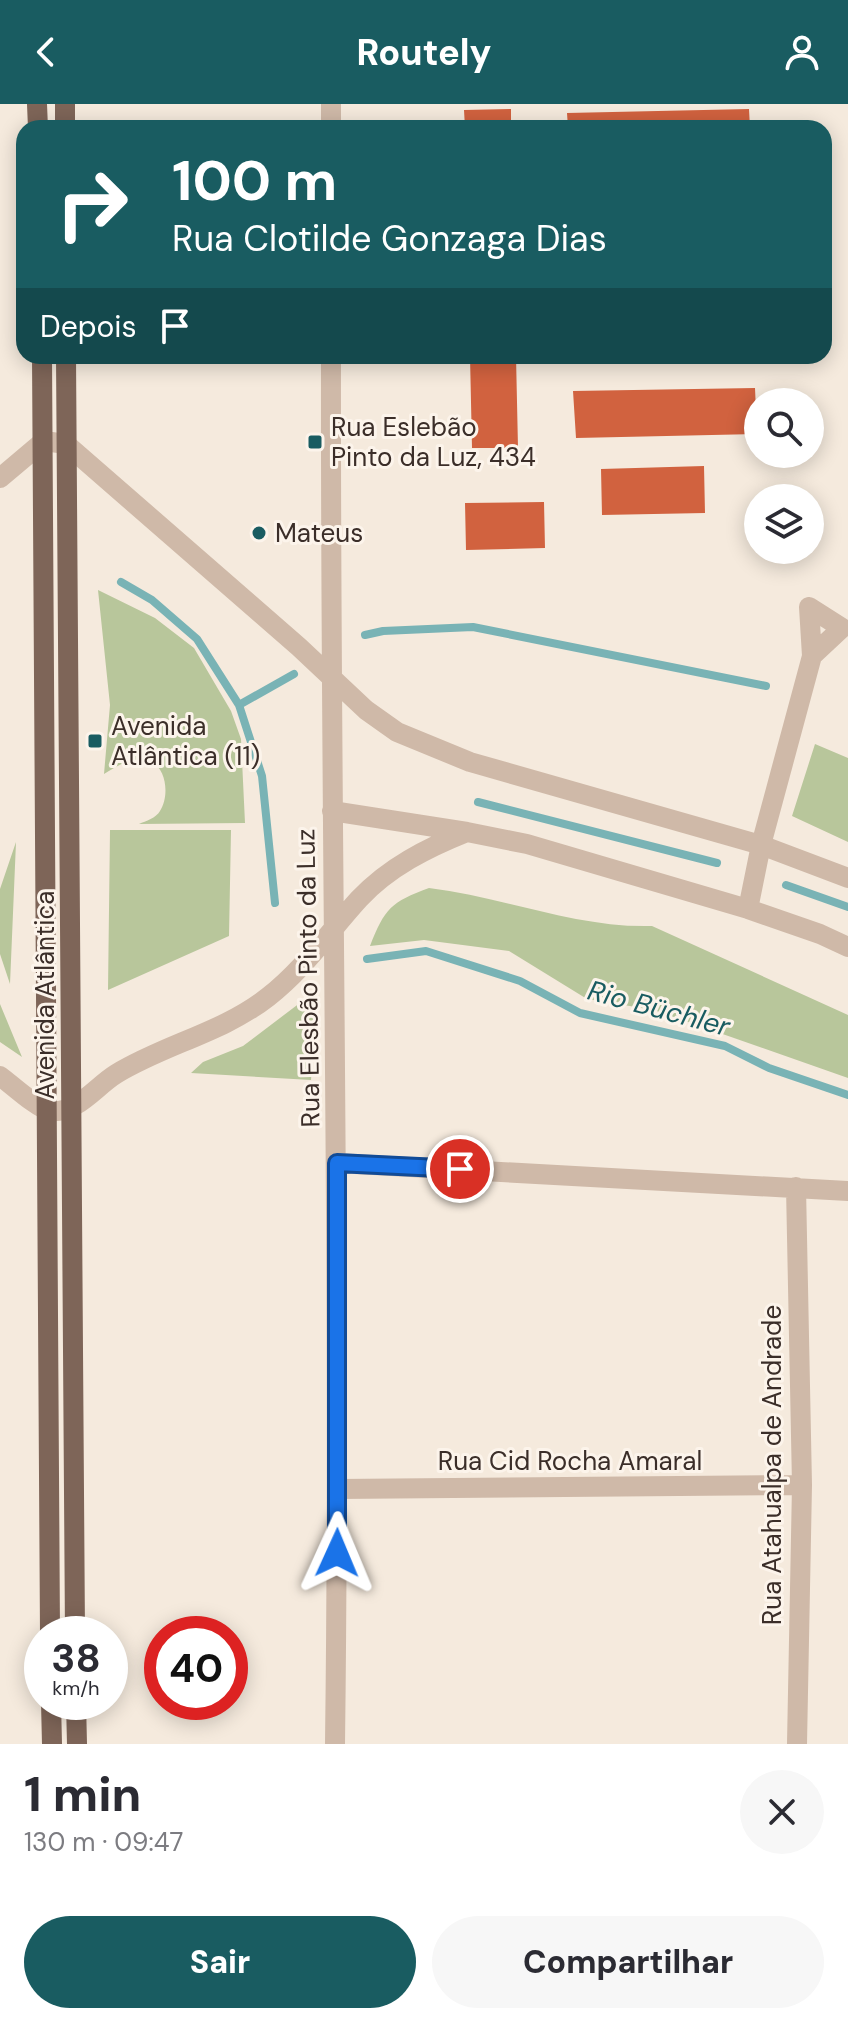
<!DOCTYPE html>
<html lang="pt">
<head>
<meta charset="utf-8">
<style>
  :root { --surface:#fff; --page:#f7f7f7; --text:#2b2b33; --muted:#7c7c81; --accent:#195c61 }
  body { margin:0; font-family:"DM Sans",sans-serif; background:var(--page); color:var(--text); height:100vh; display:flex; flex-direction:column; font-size:30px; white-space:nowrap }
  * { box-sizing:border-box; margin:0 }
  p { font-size:26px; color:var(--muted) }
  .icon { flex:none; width:44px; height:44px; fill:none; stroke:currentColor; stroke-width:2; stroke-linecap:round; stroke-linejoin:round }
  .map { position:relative; height:1640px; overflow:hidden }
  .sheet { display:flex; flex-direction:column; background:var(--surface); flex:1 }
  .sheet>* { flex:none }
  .banner { position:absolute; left:16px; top:16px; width:816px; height:244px; border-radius:24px; box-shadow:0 4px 20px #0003; background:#195c61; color:#fff; overflow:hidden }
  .controls { position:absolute; left:744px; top:284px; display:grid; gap:16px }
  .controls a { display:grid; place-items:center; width:80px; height:80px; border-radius:50%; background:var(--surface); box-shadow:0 4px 20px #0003; font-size:40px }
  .speed { position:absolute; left:24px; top:1512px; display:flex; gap:16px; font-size:40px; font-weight:700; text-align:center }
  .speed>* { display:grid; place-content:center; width:104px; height:104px; border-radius:50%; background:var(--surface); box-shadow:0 4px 20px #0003; line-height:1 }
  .speed small { font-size:20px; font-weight:400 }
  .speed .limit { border:12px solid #d22; background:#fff; color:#111 }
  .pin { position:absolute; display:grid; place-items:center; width:68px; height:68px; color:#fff; margin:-34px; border:4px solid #fff; border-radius:50%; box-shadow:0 2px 8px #0007 }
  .me { position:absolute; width:88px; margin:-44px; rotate:1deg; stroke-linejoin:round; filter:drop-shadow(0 0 6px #0008) }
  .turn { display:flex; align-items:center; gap:28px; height:168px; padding:0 24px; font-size:36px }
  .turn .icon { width:104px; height:104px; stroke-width:2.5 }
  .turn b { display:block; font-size:56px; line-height:68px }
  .then { display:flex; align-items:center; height:76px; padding:0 24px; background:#0003; gap:16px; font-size:30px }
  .round { display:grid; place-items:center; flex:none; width:84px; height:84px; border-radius:42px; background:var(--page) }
  .summary { display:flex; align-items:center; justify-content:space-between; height:136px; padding:0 24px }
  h1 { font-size:48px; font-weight:800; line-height:60px }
  .action { display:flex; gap:16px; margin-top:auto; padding:16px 24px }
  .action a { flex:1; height:92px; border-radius:48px; background:var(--accent); color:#fff; font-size:32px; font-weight:800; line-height:92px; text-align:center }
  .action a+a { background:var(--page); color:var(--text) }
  header { display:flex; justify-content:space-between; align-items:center; height:104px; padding:0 24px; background:var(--accent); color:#fff; font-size:36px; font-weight:800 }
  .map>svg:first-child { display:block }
  .green { fill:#b8c69b }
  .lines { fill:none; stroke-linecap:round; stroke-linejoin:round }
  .stream { stroke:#79b3b5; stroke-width:8 }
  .building { fill:#d1623f }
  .minor { stroke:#cfb9a8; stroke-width:20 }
  .major { stroke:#7e6558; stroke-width:20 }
  .route-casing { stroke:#114b97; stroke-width:20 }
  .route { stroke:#1a73e8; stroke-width:14 }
  .poi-dot { fill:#195c61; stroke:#fcf4eb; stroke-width:3 }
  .labels { text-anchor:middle; stroke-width:6; stroke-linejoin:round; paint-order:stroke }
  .poi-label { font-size:26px; fill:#3b2e29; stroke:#fcf4eb; text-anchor:start }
  .street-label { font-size:26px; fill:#3b2e29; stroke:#fcf4eb }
  .water-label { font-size:28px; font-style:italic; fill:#195c61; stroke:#fcf4eb }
</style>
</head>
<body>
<header><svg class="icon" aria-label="back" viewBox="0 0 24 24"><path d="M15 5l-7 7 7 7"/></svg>Routely<svg class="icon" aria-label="person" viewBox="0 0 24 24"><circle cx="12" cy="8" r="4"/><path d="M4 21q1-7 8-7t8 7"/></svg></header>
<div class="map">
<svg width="848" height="1640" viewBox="0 0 848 1640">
  <rect width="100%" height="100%" fill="#f5eadd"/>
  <path class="green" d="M98 486 155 514 194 544 231 607 241 635 245 719 139 720C146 717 156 714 160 707 170 692 167 659 145 656 130 653 116 663 104 670L110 601Z
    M815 640 848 654V738L792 712Z
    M110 726H231L229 832 108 886Z
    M16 738 10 880 0 850V785Z
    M429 784C504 793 576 824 652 822L848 911V974L654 906 587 895 509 847 424 836 370 842C385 804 391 798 429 784Z
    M317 886 311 976 191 969 203 958 243 942Z
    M0 900 22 953 0 938Z"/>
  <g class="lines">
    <path class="stream" d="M121 478 152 496 197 535 239 601 262 672 275 799
      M365 531 383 527 473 523 766 582
      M239 601 294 570
      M478 698 717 759
      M786 781 848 803
      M367 855 426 847 520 877 580 909 725 942 769 964 848 991"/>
  </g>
  <path class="building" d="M511 5V24H465L464 6Z
    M749 5 750 24H568L567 9Z
    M470 252H516L518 344H472Z
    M573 252H708V255L574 258Z
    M755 284 757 330 576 334 573 287Z
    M704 362 705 409 602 411 601 365Z
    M544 398 545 444 466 446 465 399Z"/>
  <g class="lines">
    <path class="minor" d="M331 24V0
      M331 252C330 715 341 1177 335 1640
      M0 374 44 337 66 340 299 543 366 606 397 628 470 658 761 741 848 774
      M809 503 842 524 812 552
      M332 707 467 728 527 740 748 805 820 830 848 843
      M748 805 761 741 812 552 809 503
      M0 972C11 980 38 1005 50 1007 77 1010 95 983 116 970 165 940 222 929 268 893 304 865 329 828 359 795 389 763 427 744 467 728
      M337 1059 848 1087
      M796 1083 802 1381 797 1640
      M338 1385 802 1381"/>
    <path class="major" d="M37 0 38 24
      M65 0V24
      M42 252 50 1530
      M66 252 75 1530
      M51 1598 52 1640
      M76 1598 77 1640"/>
  </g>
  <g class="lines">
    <defs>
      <path id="route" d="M337 1449V1059L460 1065"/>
    </defs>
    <use href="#route" class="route-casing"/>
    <use href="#route" class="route"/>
  </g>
  <g class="poi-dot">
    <rect x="307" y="330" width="16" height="16" rx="4"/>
    <circle cx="259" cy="429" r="8"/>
    <rect x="87" y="629" width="16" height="16" rx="4"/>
  </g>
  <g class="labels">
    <g class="poi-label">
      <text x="331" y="332">Rua Eslebão<tspan x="331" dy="30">Pinto da Luz, 434</tspan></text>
      <text x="275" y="438">Mateus</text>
      <text x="111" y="631">Avenida<tspan x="111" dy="30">Atlântica (11)</tspan></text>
    </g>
    <g class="street-label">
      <text transform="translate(308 874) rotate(-91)" y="9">Rua Elesbão Pinto da Luz</text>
      <text transform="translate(45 891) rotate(-90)" y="9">Avenida Atlântica</text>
      <text x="570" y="1366">Rua Cid Rocha Amaral</text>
      <text transform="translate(772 1361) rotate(-90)" y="9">Rua Atahualpa de Andrade</text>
    </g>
    <g class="water-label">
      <text transform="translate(659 904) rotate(15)" y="10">Rio Büchler</text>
    </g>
  </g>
</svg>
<div class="controls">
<a><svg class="icon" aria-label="search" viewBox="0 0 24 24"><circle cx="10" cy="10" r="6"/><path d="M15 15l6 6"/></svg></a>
<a><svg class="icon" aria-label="layers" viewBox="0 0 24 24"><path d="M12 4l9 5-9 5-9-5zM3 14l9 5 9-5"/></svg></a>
</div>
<div class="speed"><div>38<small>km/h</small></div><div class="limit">40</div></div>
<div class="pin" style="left:460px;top:1065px;background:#d93025"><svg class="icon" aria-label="arrive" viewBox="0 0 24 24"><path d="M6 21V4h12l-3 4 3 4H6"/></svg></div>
<svg class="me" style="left:337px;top:1449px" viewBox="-20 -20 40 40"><path d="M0-17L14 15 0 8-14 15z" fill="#1a73e8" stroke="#fff" stroke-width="4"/></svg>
<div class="banner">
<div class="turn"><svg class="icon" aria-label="right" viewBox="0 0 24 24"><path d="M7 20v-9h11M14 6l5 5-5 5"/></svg><div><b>100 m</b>Rua Clotilde Gonzaga Dias</div></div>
<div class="then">Depois<svg class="icon" aria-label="arrive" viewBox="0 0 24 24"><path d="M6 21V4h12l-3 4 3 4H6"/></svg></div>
</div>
</div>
<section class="sheet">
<div class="summary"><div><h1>1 min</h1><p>130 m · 09:47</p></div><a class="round"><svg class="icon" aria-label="close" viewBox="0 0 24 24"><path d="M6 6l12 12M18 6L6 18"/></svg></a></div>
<div class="action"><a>Sair</a><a>Compartilhar</a></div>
</section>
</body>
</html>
